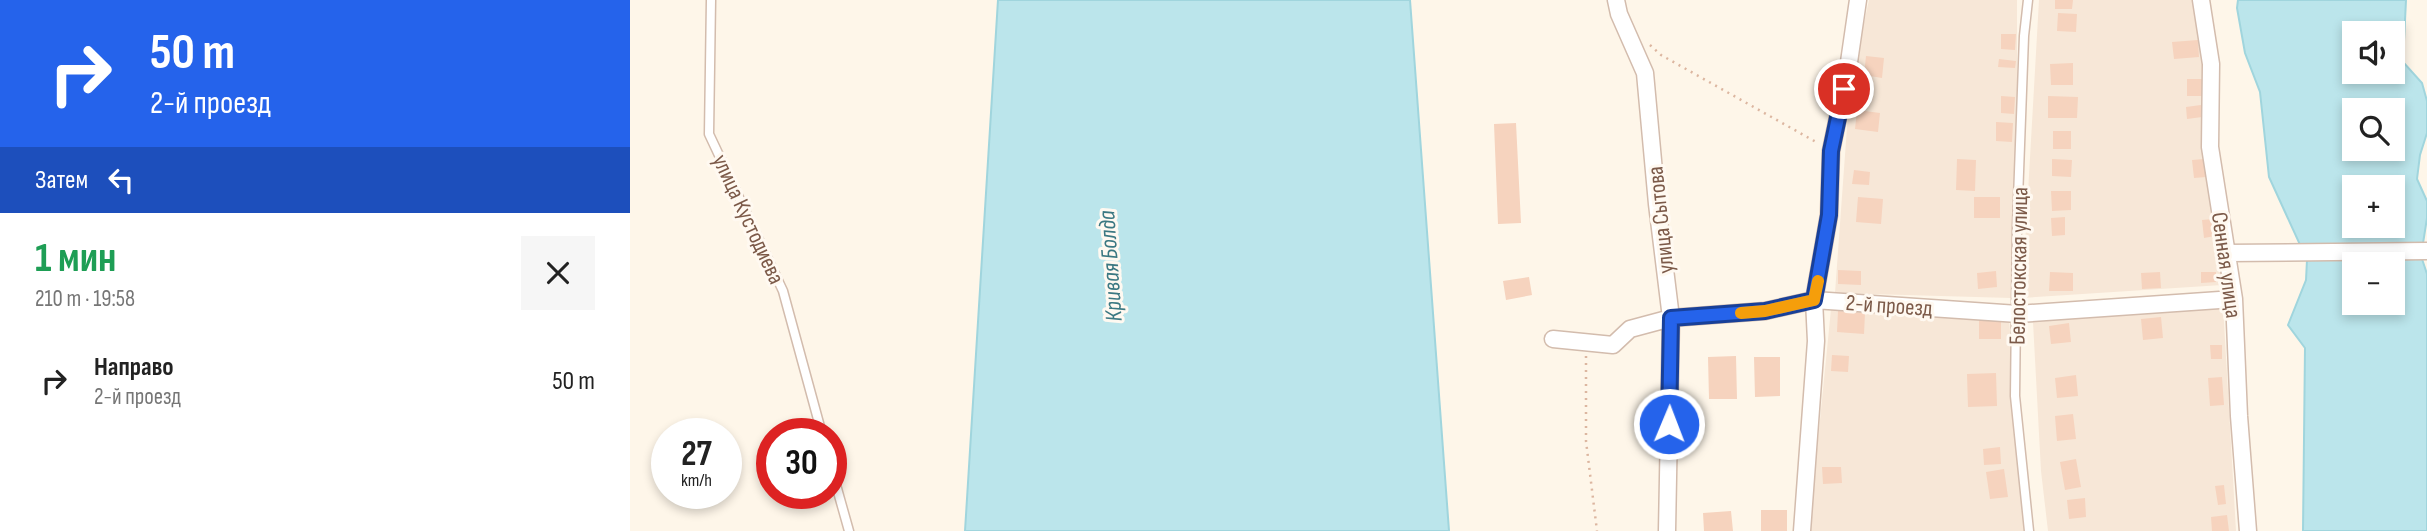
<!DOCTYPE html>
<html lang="ru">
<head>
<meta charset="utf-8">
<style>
  :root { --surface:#fff; --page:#f6f6f6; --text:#222; --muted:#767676 }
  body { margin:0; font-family:"Sofia Sans Condensed",sans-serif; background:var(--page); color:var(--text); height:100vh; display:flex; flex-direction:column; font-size:26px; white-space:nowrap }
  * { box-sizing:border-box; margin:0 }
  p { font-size:23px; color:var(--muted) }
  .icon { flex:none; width:38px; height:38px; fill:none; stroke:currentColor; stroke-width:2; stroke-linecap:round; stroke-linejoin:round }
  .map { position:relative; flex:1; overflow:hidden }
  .sheet { display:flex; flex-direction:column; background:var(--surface); width:630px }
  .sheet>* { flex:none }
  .banner { background:#2563eb; color:#fff; overflow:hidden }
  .controls { position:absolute; left:1712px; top:21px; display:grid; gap:14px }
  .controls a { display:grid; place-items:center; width:63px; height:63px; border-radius:0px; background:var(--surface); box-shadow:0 4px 10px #0003; font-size:35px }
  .speed { position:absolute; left:21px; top:418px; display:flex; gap:14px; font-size:35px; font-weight:700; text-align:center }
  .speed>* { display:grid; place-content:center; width:91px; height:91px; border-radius:50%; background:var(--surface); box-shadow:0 4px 10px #0003; line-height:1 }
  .speed small { font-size:18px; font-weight:400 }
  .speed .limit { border:10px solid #d22; background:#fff; color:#111 }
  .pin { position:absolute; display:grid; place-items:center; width:60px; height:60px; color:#fff; margin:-30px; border:4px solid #fff; border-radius:50%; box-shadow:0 2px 7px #0007 }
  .me { position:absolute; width:77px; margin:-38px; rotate:1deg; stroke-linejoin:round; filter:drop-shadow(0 0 5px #0008) }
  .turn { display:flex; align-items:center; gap:24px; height:147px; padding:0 35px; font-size:32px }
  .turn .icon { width:91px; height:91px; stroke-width:2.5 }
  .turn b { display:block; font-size:49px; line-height:60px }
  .then { display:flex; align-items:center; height:66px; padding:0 35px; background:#0003; gap:14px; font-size:26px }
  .round { display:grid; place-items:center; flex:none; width:74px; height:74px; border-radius:0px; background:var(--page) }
  .overview { display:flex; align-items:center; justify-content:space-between; height:119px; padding:0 35px }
  h1 { font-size:42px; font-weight:700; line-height:52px; color:#1e9e55 }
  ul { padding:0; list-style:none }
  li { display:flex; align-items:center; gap:21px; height:98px; padding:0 35px }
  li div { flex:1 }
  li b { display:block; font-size:26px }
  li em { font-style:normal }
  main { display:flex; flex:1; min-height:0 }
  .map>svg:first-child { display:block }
  .residential { fill:#f7e7d7 }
  .water { fill:#bbe5eb; stroke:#a0d5dd; stroke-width:2; fill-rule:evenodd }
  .building { fill:#f6d3be }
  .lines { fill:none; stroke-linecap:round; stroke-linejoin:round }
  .lane-casing { stroke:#d3bcad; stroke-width:11 }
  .street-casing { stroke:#d3bcad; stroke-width:19 }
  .path { stroke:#dcb6a0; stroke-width:2.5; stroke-dasharray:2 5; stroke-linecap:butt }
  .lane { stroke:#fff; stroke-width:8 }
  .street { stroke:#fff; stroke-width:16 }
  .route-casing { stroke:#184099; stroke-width:18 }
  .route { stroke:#2563eb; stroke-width:12 }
  .slow { stroke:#f59e0b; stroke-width:12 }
  .labels { text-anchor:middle; stroke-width:6; stroke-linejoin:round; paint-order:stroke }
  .street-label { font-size:23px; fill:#7c5a49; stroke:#fff9f1 }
  .water-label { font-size:24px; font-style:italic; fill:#3b7882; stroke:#fff9f1 }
</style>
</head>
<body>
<main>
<section class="sheet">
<div class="banner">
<div class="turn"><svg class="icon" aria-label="right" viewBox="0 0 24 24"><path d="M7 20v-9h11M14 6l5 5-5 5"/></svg><div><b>50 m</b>2-й проезд</div></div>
<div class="then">Затем<svg class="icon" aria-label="left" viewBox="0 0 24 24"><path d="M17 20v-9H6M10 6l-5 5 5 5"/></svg></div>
</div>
<div class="overview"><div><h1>1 мин</h1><p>210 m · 19:58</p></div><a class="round"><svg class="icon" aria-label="close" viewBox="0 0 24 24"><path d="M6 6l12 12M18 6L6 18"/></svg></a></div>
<ul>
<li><svg class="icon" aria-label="right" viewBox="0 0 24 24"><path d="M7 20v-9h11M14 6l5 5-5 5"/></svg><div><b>Направо</b><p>2-й проезд</p></div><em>50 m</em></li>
</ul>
</section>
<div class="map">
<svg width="1797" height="531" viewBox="0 0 1797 531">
  <rect width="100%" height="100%" fill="#fef6e9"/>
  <path class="residential" d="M1239 0H1387V97L1381 298 1205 293 1220 86Z
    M1409 0H1564L1577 67 1592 285 1392 298Z
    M1593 305 1606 531H1418L1411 471 1403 322Z
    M1201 309 1379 318 1394 531H1179Z"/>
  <path class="water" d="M368 0H780L819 531H335Z
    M1608 0H1776L1773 62 1792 83 1797 101V133L1790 155 1787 179 1797 201V218L1791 256 1797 274V531H1673L1675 348 1658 325 1676 280 1677 260 1639 177 1630 92 1615 53 1607 8ZM1724 33H1762V72H1724ZM1724 110H1762V149H1724ZM1724 187H1762V226H1724ZM1724 264H1762V303H1724Z"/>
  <path class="building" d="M1425 0H1443L1442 9H1425Z
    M1428 13 1447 14 1446 32 1427 31Z
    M1371 34H1386L1385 50 1371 49Z
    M1568 40 1569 57 1544 59 1542 42Z
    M1236 56 1254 58 1252 78 1234 75Z
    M1369 59 1386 61 1385 68 1368 67Z
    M1443 63V85H1421L1420 64Z
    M1557 79H1573L1572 96H1557Z
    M1371 96 1385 97 1384 114 1371 113Z
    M1418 96 1448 97 1447 118H1418Z
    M1571 105 1572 117 1557 119 1556 107Z
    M1227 110 1250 113 1248 132 1225 129Z
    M1366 122 1383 123 1382 142 1366 141Z
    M886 123 891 223 868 224 864 124Z
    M1423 131H1441V149H1423Z
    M1327 159 1346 160 1345 191 1326 190Z
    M1422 159 1442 160 1441 177 1422 176Z
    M1574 159 1576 177 1564 178 1562 160Z
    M1224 170 1240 172 1239 185 1222 184Z
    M1421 191H1441V210L1422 211Z
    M1228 197 1253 199 1251 224 1226 222Z
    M1344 197H1370V218H1344Z
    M1435 217V235L1422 236 1421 218Z
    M1583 219 1585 236 1574 238 1572 220Z
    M1208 270 1231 271V285L1208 284Z
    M1366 271 1367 287 1348 289 1347 273Z
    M1420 272 1443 273V291H1419Z
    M1530 272 1531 288 1512 289 1511 273Z
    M1571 272H1586V282L1571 283Z
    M899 277 902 295 876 300 873 281Z
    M1208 311 1235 313 1234 334 1207 332Z
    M1531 317 1533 338 1513 340 1511 319Z
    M1349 319H1371V339H1349Z
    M1439 323 1441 342 1421 344 1419 326Z
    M1580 345H1592V359H1581Z
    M1202 355 1219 356 1218 372 1201 371Z
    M1106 356 1107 399H1079L1078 357Z
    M1124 357H1150V396L1125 397Z
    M1366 373 1367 406 1338 407 1337 374Z
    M1446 375 1448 396 1427 398 1425 378Z
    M1592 377 1594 405 1580 406 1578 378Z
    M1443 414 1446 439 1427 441 1425 416Z
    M1370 447 1371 464 1354 465 1353 449Z
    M1446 459 1451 487 1435 490 1430 462Z
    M1192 467H1211L1212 483 1193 484Z
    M1374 469 1378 497 1360 499 1356 472Z
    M1594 485 1596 504 1588 505 1585 486Z
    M1455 498 1456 517 1439 519 1437 500Z
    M1131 510H1157V531H1131Z
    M1101 511 1103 531H1074L1073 513Z
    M1597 515 1599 531H1582L1581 517Z"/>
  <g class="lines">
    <defs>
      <path id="lane" d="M81 0 79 134 153 291 192 434
        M1398 0 1394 36 1387 226 1385 396 1399 531
        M201 467 219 531"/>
      <path id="street" d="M986 0 989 14 1015 73 1027 204 1041 318 1037 531
        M1571 0 1581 64 1580 147 1604 299 1609 416 1618 531
        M1596 253 1797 251
        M923 339 983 345 1000 329 1041 318 1135 311 1184 300 1388 314 1604 299
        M1172 531 1186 341 1184 300 1199 215 1201 151 1218 69 1228 0"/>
    </defs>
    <use href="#lane" class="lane-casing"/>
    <use href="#street" class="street-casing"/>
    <path class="path" d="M1020 45 1031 55 1186 142
      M956 356V441L967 531"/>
    <use href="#lane" class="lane"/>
    <use href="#street" class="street"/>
  </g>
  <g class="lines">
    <defs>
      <path id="route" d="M1039 424 1041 318 1135 311 1184 300 1199 215 1201 151 1214 89"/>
    </defs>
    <use href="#route" class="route-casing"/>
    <use href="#route" class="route"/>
    <path class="slow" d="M1111 313 1135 311 1184 300 1188 281"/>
  </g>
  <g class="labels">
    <g class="street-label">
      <text transform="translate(119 219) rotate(65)" y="8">улица Кустодиева</text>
      <text transform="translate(1030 220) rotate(-96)" y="8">улица Сытова</text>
      <text transform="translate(1597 265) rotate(82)" y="8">Сенная улица</text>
      <text transform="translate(1388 266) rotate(-89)" y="8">Белостокская улица</text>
      <text transform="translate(1259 305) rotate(4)" y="8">2-й проезд</text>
    </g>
    <g class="water-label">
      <text transform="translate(480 266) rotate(-94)" y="8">Кривая Болда</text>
    </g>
  </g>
</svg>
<div class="controls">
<a><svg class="icon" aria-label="sound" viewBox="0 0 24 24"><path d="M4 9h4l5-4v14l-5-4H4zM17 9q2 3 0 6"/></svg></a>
<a><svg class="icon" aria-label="search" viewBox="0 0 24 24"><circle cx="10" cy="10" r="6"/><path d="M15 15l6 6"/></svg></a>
<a>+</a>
<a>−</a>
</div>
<div class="speed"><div>27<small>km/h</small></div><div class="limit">30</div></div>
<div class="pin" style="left:1214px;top:89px;background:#d93025"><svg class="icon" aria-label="arrive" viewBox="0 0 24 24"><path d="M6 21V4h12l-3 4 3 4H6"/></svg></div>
<svg class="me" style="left:1039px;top:424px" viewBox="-20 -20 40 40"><circle r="17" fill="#2563eb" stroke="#fff" stroke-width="3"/><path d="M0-11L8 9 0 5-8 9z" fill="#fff"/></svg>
</div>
</main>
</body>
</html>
